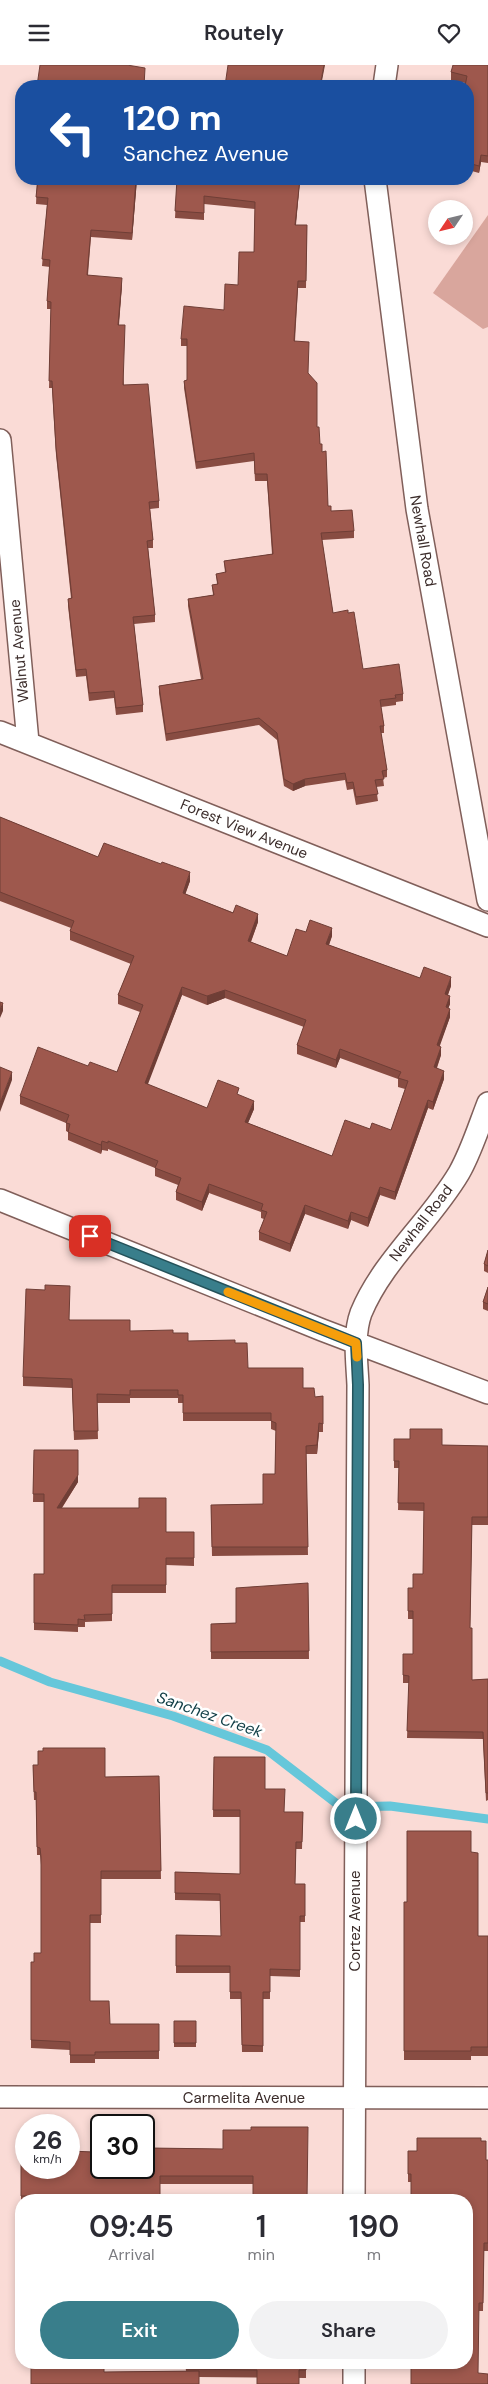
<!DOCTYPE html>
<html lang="en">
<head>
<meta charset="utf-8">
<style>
  :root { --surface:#fff; --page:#f2f2f3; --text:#2b2b33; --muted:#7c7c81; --accent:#397e8b }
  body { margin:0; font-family:"DM Sans",sans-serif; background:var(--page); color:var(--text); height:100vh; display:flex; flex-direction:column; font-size:19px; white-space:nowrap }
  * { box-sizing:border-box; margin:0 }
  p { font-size:16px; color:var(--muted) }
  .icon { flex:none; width:28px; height:28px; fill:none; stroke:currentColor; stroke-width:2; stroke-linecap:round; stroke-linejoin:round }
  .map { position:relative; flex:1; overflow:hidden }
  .side { position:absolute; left:15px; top:2129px; width:458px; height:175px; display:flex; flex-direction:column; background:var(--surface); border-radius:20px; box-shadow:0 2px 8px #0003 }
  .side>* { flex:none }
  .hud { position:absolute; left:15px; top:15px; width:459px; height:105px; border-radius:20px; box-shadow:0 2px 8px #0003; background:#1a4fa0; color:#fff; overflow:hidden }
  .needle { width:32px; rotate:235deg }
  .buttons { position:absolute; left:428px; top:135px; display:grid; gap:10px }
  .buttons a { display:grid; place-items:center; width:45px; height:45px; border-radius:50%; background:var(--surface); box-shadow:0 2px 8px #0003; font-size:25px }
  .speed { position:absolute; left:15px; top:2049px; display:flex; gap:10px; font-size:25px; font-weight:700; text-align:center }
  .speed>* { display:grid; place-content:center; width:65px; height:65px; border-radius:50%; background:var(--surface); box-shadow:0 2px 8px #0003; line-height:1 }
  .speed small { font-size:12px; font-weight:400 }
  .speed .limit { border:2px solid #111; border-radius:8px; background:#fff; color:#111 }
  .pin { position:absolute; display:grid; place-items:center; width:42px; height:42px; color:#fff; margin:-21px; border-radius:10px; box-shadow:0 2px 8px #0006 }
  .me { position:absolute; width:55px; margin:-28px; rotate:0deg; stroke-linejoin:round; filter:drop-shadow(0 0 4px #0008) }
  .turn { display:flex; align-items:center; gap:18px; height:105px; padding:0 25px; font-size:22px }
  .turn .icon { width:65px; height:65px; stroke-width:2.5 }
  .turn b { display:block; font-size:35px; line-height:42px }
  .eta { display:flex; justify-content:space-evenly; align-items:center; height:85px; text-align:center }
  .eta b { font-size:30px; font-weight:600; line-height:35px }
  .primary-button { display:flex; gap:10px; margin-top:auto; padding:10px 25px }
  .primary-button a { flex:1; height:58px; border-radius:30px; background:var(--accent); color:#fff; font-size:20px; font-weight:600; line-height:58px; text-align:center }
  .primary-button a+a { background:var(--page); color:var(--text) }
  header { display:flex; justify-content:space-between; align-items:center; height:65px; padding:0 25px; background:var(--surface); font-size:22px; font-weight:600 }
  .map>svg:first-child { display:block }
  .green { fill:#d9a69d }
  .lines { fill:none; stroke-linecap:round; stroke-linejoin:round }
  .stream { stroke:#66c7da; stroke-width:9 }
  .minor-casing { stroke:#805f5a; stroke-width:24 }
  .minor { stroke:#fff; stroke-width:21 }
  .wall { fill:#884c42; fill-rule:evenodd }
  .shaded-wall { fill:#6f3e36 }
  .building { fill:#9e584d; stroke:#6f3e36; fill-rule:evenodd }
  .route-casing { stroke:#25525a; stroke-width:12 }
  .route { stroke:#397e8b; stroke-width:9 }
  .slow { stroke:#f59e0b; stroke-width:9 }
  .labels { text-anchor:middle; stroke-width:5; stroke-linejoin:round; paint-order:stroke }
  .street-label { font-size:15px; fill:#3b2c2a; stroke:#fff }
  .water-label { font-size:16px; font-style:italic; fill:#134048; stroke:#fff }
</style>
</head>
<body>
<header><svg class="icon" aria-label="menu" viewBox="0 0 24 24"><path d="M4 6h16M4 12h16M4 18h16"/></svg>Routely<svg class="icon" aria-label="heart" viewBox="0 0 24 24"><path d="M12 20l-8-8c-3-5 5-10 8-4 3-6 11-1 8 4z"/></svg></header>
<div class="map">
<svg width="488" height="2319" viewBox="0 0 488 2319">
  <rect width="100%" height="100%" fill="#fadbd6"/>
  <path class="green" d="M488 150V262L483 264 433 228Z"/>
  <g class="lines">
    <path class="stream" d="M0 1596 50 1617 173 1651 267 1685 341 1742 390 1741 488 1754"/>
    <defs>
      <path id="minor" d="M384 21 387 0
        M375 114 417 444 488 835
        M0 375 28 677
        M0 667 488 861
        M0 1135 322 1265 488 1328
        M0 2032 488 2033
        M354 2135 358 1320C357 1297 353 1270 361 1248 383 1195 430 1157 459 1108 471 1087 479 1061 488 1038
        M354 2319V2298"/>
    </defs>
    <use href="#minor" class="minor-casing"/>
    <use href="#minor" class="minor"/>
  </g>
  <path class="wall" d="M488 0V98L481 97 479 108 468 105V21L465 18 451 15V7Z
    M33 114H137L132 175 91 172 88 210 122 220 119 260 124 320 159 436V443L150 444 153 475V483H148L155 550V557L134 559 143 640V647L116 650 114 633 89 636 86 611 76 612 68 541V534L71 533 56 390 52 323H49L51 244H47V236L50 202 42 201 47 140 36 139 37 115Z
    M177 114H300L296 160H307L306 223H298L295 276 308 309 320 379 322 387 328 441 331 446 354 466V473L322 475 333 548 363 604 403 629V636L396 637V640L381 642 384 661V668H381L387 705V712L383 713 384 721 376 722 378 736 356 740 353 724 347 725 345 715 305 721 293 726 284 721 277 675 259 660 166 676 159 628V621L201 614 188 541V534L213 530 212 520 217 519 216 509 225 508 224 496 272 489 267 416H255L254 396 196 404 184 323V316L187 315V281H181V274L224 245 238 220 254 187 255 144 204 139V155L175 153Z
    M0 752 98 792 190 816 185 829 258 857 251 877 287 891 306 867 332 871 329 880 420 913 451 921 448 930 450 939 448 943 450 952 439 981 441 990 437 1003 444 1014 433 1045 428 1043 395 1135 380 1130 368 1162 351 1155 348 1164 305 1149 290 1187 259 1175V1167L264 1154 261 1153V1147L209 1128 202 1146 176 1135V1127L178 1120 155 1111V1103L108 1084V1086L102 1085 101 1089 68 1075V1067L66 1066V1058L20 1039V1031L88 1001 117 1007 140 947 118 939V930L131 899 70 875V866L71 863 0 836ZM182 930 207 940 225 933 304 962 297 980V989L336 1003 340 993 398 1014V1022L405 1024 391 1065 370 1064 332 1091 248 1058 254 1044 207 1043 147 1019Z
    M488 1185V1208L484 1206V1199Z
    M488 1222V1246L483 1244V1237Z
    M45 1225 70 1255 130 1266 173 1268 188 1276 235 1278 248 1303 303 1323 315 1332 323 1331V1367H319L317 1389H306L308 1490 212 1491 211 1440 263 1439 275 1409 276 1366 271 1364V1356H183V1338H178V1333H130V1338H97L98 1374 74 1375 72 1323 23 1321V1312Z
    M410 1374 442 1380 488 1381V1460H472L470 1563 472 1615 488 1614V1735L486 1736 483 1674 407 1673 409 1618H403V1589H413V1554H408V1523H413L423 1509 424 1446 398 1445 399 1403H394V1396Z
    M34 1385 78 1417 62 1443 166 1467H194V1501L166 1500V1528H112V1556L85 1557V1562H78V1567L34 1565V1509H44V1437H33Z
    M308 1518 309 1594H211V1559L236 1558Z
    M214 1692 265 1724 284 1747H303L302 1784H296L295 1819H305V1857H300V1912L270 1911V1934H263V1987H242L241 1934H230V1908H176V1870L221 1871 220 1836 175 1835V1807L240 1809V1752H213Z
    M33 1700 105 1712 159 1711 161 1814H101V1858H90V1936L110 1959H159V1994H95V1998H70V1985L31 1983V1897H34L41 1888V1800L40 1790H37L36 1735H34Z
    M471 1787 478 1871H488V1991H471V1995H404V1871L407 1837Z
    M174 1956H196V1982H174Z
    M308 2062 253 2119H160V2135H21V2139V2076L26 2102 94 2087 149 2083 223 2084 251 2065Z
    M481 2076 486 2095H488V2186H484L483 2246H479L411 2319V2117H408V2086H417Z
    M185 2298H306V2313L199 2312V2319L104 2307 186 2306Z"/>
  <path class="shaded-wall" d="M324 0H325L321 21H320Z
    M481 90V97L479 108V101Z
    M136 114H137L132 175V168Z
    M300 114 295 167V160Z
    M122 213V220L118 267V260Z
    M305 714V721L293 726V719Z
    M190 807V816L183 836V828Z
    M258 849V857L248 884V876Z
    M332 863V871L326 888V879Z
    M451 912V921L445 937V929Z
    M182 922V930L145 1027V1018Z
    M225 925V933L207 940V931Z
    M450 931V939L446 950V942Z
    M3 938V946L0 953V945Z
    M450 944V952L437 989V980Z
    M441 982V990L434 1010V1002Z
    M340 984V993L336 1003V995Z
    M444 1006V1014L433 1045V1037Z
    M12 1007V1015L0 1047V1038Z
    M428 1035V1043L395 1135V1127Z
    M254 1036V1044L245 1065V1057Z
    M102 1076V1085L101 1089V1080Z
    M209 1119V1128L202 1146V1137Z
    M380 1122V1130L368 1162V1153Z
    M305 1140V1149L290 1187V1179Z
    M351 1147V1155L348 1164V1156Z
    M319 1358V1367L317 1389V1380Z
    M78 1410V1417L57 1450V1443Z"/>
  <path class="building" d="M40 0H127L145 3 144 21H37Z
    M228 0H324L320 21H225Z
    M453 0H488V91L481 90 479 101 468 98V21H465L467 11 451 7Z
    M38 114H136L132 168 91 165 87 210 122 213 118 260H125L123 320 148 319 159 436 149 437 153 475 147 476 155 550 133 552 143 640 116 643 114 626 89 628 86 604 76 605 68 534 72 533 56 383 52 316H49L51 237 47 236 50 195 42 194 48 133 36 132Z
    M177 114H300L295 160H307L306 216H298L294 276 309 277 308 308 317 318V362H319L320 379H322V387L326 386 328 441H331V446L352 445 354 466 321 468 333 548 348 545V548L354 547 363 604 399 599 403 629 395 630 396 633 380 635 384 661H380L387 705 382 706 384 714 375 715 378 729 356 732 353 717 347 718 345 708 305 714 293 719 284 714 277 668 259 653 166 669 159 621 203 614 188 534 214 530 212 520 218 519 216 509 226 507 224 496 273 489 267 409H255L254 388 196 397 184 316 187 315V274H181L184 241 224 245 225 219 238 220 239 187H254L255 137 204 131V148L175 146Z
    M0 752 98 792 104 778 161 799 162 797 190 807 183 828 233 848 236 840 258 849 248 876 287 891 296 864 306 867 310 855 332 863 326 879 420 913 424 902 451 912 445 929 450 931 446 942 450 944 437 980 441 982 434 1002 444 1006 433 1037 428 1035 395 1127 380 1122 368 1153 351 1147 348 1156 305 1140 290 1179 259 1167 267 1147 261 1145 263 1139 209 1119 202 1137 176 1127 181 1113 155 1103 158 1096 108 1076V1078L102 1076 101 1080 68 1067 70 1059 66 1058 69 1050 20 1031 38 982 88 1001 90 997 117 1007 143 940 118 930 134 891 70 866 74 856 0 827ZM182 922 207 931 225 925 306 955 297 980 336 995 340 984 401 1007 398 1013 408 1016 391 1065 372 1058 370 1064 345 1055 332 1091 245 1057 254 1036 237 1029 239 1023 218 1015 207 1043 145 1018Z
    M0 937 3 938 0 945Z
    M0 1002 12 1007 0 1038Z
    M488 1185V1201L484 1199Z
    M45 1220 70 1221 69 1255H130V1266L173 1265V1268H188V1276L235 1275V1278H247L248 1303H303V1323H314L315 1332 323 1331V1359L319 1358 317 1380 306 1381 308 1482H212L211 1440 263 1439V1409H275L276 1358 271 1356V1348H183V1330H178V1325H130V1330L97 1329 98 1366H74L72 1314 23 1312 26 1224 45 1225Z
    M488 1222V1239L483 1237Z
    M410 1364H442V1380L488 1381V1452H472L470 1563H472V1615L488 1614V1728H486L483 1667 407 1666 409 1611 403 1610V1589H413V1546H408V1523H413V1509H423L424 1438H398L399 1396H394V1374H410Z
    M34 1385H78V1410L57 1443H139V1433H166V1467H194V1493H166V1520H112V1549L84 1550 85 1555 78 1554V1560L34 1558V1509H44V1429H33Z
    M308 1518 309 1586 211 1587V1559L236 1558V1523Z
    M43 1683H105V1712L159 1711 161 1806H101V1850H90V1936H109L110 1959H159V1986L95 1987V1990H70V1977L31 1975V1897H34V1888H41V1792L40 1783 37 1782 36 1727H34L33 1700H38V1686H43Z
    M214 1692H265V1724H285L284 1747H303L302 1777H296L295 1819H305V1851H300V1905L270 1904V1927H263V1981L242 1980 241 1927H230V1901H176V1870L221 1871 220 1829 175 1828V1807L240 1809V1745H213Z
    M407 1766H471V1787L478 1788V1871H488V1982H471V1986H404V1837H407Z
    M174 1956H196V1978H174Z
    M251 2062H308L307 2135H253V2111H160V2135H137V2131H85V2135H29V2131H21V2076H26V2102H69V2086L94 2087V2077H101V2102H144V2077H149V2083L223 2084V2065H251Z
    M417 2073H481V2076H486V2095H488V2178H484L483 2238H479L478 2308 488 2309V2319H411V2298H466V2135H411V2109H408V2086H417Z
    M31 2298H104V2307L199 2306V2319H31Z
    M186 2298H306V2305H299V2319H257V2305L186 2304Z"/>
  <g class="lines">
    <defs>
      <path id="route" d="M90 1171 356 1278 358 1320 356 1754"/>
    </defs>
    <use href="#route" class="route-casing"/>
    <use href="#route" class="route"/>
    <path class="slow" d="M228 1227 356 1278 357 1292"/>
  </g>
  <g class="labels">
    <g class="street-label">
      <text transform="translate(423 476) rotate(80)" y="5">Newhall Road</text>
      <text transform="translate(19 586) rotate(-95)" y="5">Walnut Avenue</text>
      <text transform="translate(244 764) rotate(22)" y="5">Forest View Avenue</text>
      <text transform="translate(421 1158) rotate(-52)" y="5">Newhall Road</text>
      <text transform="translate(355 1856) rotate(-90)" y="5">Cortez Avenue</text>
      <text x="244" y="2038">Carmelita Avenue</text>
    </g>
    <g class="water-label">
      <text transform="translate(210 1649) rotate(19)" y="6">Sanchez Creek</text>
    </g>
  </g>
</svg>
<div class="buttons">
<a><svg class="needle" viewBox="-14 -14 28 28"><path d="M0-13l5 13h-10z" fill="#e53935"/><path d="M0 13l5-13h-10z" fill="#7c7c81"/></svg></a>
</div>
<div class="speed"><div>26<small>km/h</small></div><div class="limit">30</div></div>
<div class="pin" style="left:90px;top:1171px;background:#d93025"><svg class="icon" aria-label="arrive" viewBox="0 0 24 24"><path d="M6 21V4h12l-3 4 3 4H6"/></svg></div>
<svg class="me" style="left:356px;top:1754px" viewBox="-20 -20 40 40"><circle r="17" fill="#397e8b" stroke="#fff" stroke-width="3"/><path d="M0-11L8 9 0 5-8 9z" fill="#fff"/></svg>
<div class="hud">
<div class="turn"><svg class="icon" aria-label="left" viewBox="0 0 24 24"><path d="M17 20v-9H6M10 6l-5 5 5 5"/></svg><div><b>120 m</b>Sanchez Avenue</div></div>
</div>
<section class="side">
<div class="eta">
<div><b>09:45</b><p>Arrival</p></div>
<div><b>1</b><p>min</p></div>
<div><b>190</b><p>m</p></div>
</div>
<div class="primary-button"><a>Exit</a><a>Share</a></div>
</section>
</div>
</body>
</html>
